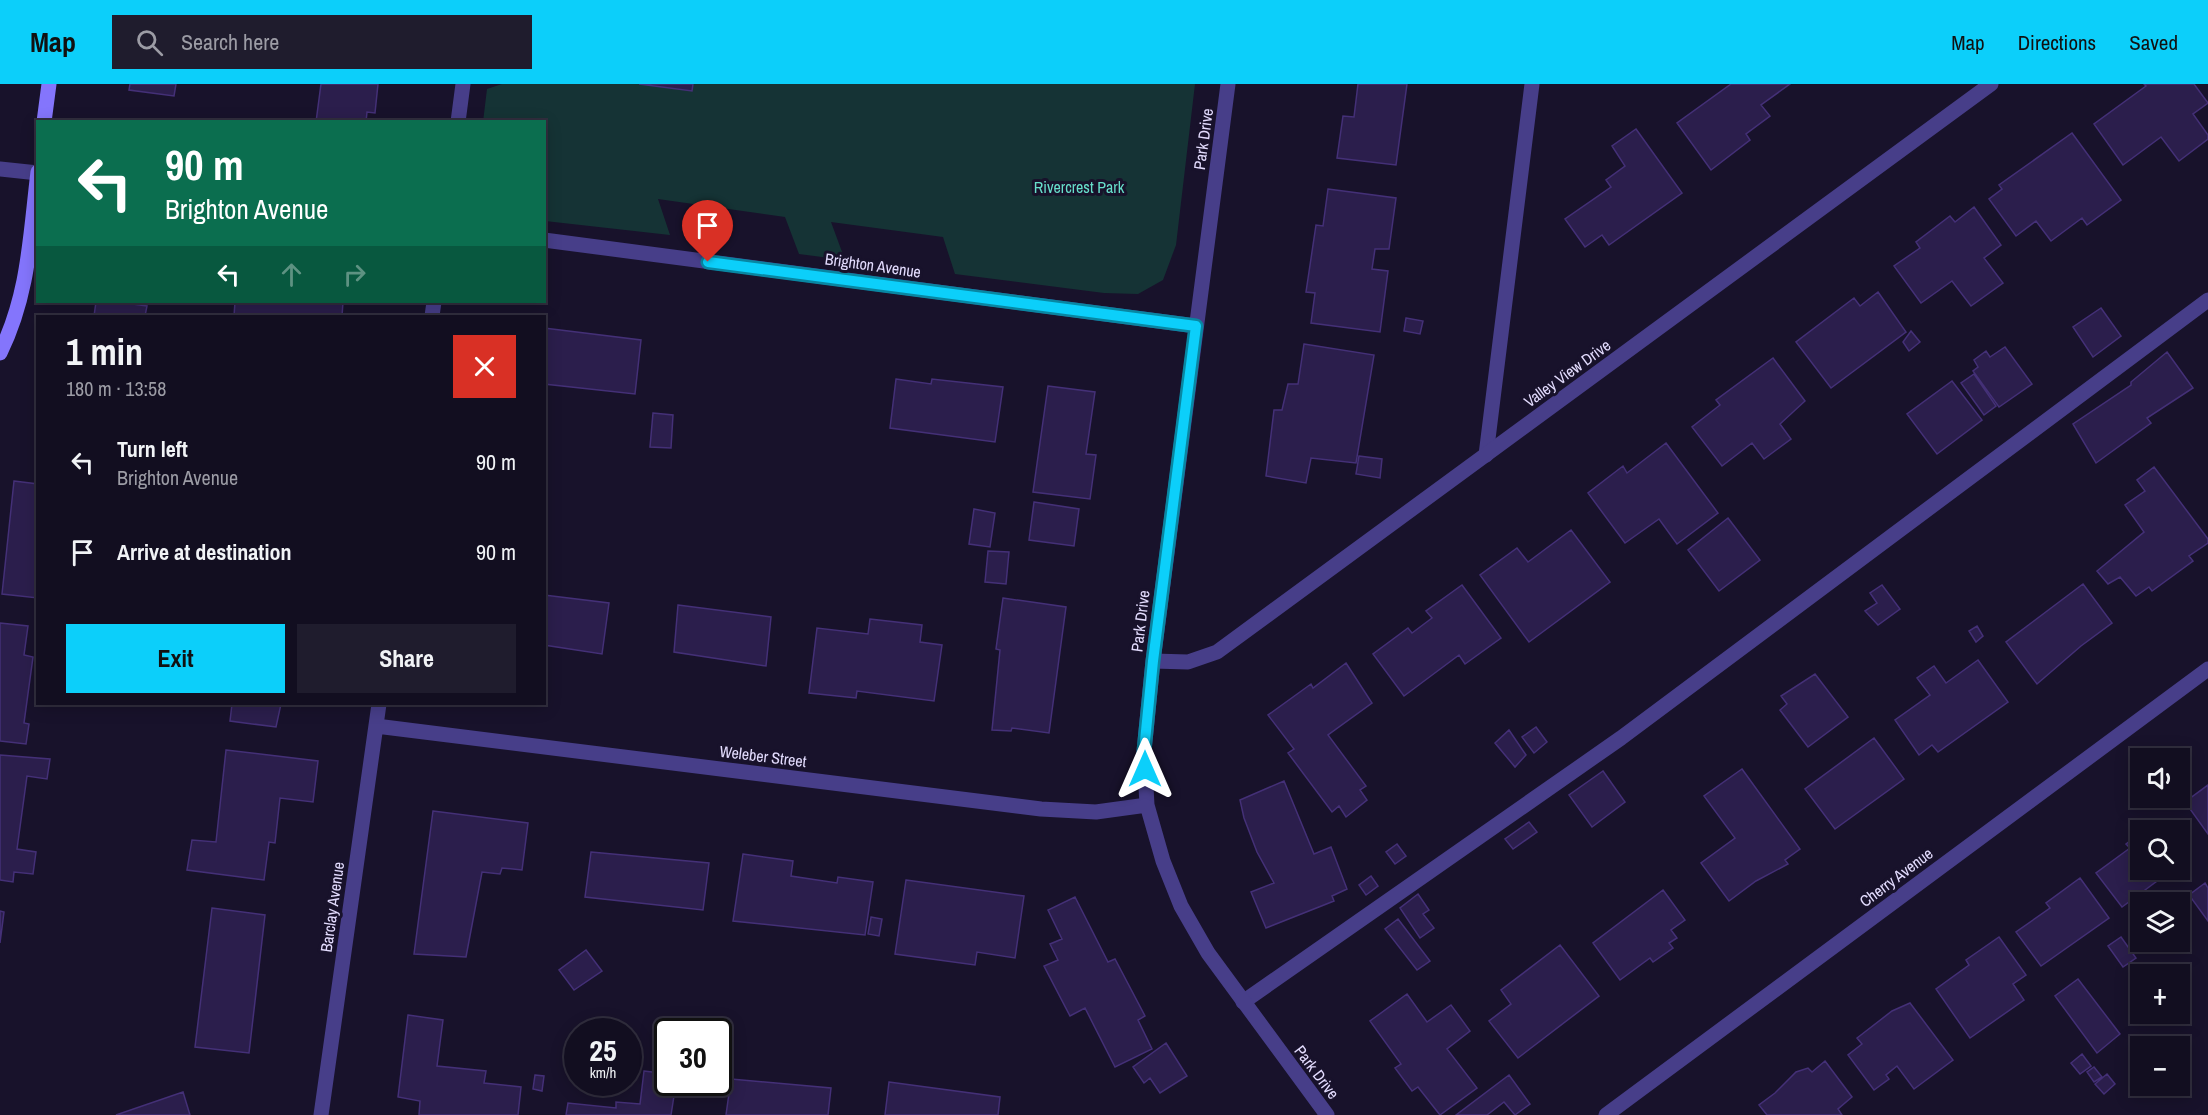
<!DOCTYPE html>
<html lang="en">
<head>
<meta charset="utf-8">
<style>
  :root { --surface:#120e20; --page:#1f1c2d; --text:#f1f3f6; --muted:#9c9ca5; --line:#312e3e; --accent:#0ccffa }
  body { margin:0; font-family:"Archivo Narrow",sans-serif; background:var(--page); color:var(--text); height:100vh; display:flex; flex-direction:column; font-size:22px; white-space:nowrap }
  * { box-sizing:border-box; margin:0 }
  p { font-size:20px; color:var(--muted) }
  .icon { flex:none; width:33px; height:33px; fill:none; stroke:currentColor; stroke-width:2; stroke-linecap:round; stroke-linejoin:round }
  .map { position:relative; flex:1; overflow:hidden }
  .drawer { position:absolute; left:36px; top:231px; width:510px; height:390px; display:flex; flex-direction:column; background:var(--surface); border-radius:0px; box-shadow:0 3px 15px #0003,0 0 0 2px var(--line) }
  .drawer>* { flex:none }
  .hud { position:absolute; left:36px; top:36px; width:510px; height:183px; border-radius:0px; box-shadow:0 3px 15px #0003,0 0 0 2px var(--line); background:#0b6e4f; color:#fff; overflow:hidden }
  .fabs { position:absolute; left:2130px; top:664px; display:grid; gap:12px }
  .fabs a { display:grid; place-items:center; width:60px; height:60px; border-radius:0px; background:var(--surface); box-shadow:0 3px 15px #0003,0 0 0 2px var(--line); font-size:30px }
  .speed { position:absolute; left:564px; top:934px; display:flex; gap:12px; font-size:30px; font-weight:700; text-align:center }
  .speed>* { display:grid; place-content:center; width:78px; height:78px; border-radius:50%; background:var(--surface); box-shadow:0 3px 15px #0003,0 0 0 2px var(--line); line-height:1 }
  .speed small { font-size:15px; font-weight:400 }
  .speed .limit { border:3px solid #111; border-radius:9px; background:#fff; color:#111 }
  .pin { position:absolute; display:grid; place-items:center; width:51px; height:51px; color:#fff; margin:-62px -26px; border-radius:50% 50% 50% 0; rotate:-45deg; box-shadow:0 0 6px #0007 }
  .pin .icon { rotate:45deg }
  .me { position:absolute; width:66px; margin:-33px; rotate:0deg; stroke-linejoin:round; filter:drop-shadow(0 0 4px #0008) }
  .turn { display:flex; align-items:center; gap:21px; height:126px; padding:0 30px; font-size:27px }
  .turn .icon { width:78px; height:78px; stroke-width:2.5 }
  .turn b { display:block; font-size:42px; line-height:51px }
  .lanes { display:flex; align-items:center; height:57px; padding:0 30px; background:#0003; justify-content:center; gap:30px; direction:ltr }
  .lanes .off { opacity:.35 }
  .round { display:grid; place-items:center; flex:none; width:63px; height:63px; border-radius:0px; background:var(--page) }
  .summary { display:flex; align-items:center; justify-content:space-between; height:102px; padding:0 30px }
  h1 { font-size:36px; font-weight:800; line-height:45px }
  .button { display:flex; gap:12px; margin-top:auto; padding:12px 30px }
  .button a { flex:1; height:69px; border-radius:0px; background:var(--accent); color:#111; font-size:24px; font-weight:800; line-height:69px; text-align:center }
  .button a+a { background:var(--page); color:var(--text) }
  ul { padding:0; list-style:none }
  li { display:flex; align-items:center; gap:18px; height:90px; padding:0 30px }
  li div { flex:1 }
  li b { display:block; font-size:22px }
  li em { font-style:normal }
  header { display:flex; align-items:center; gap:36px; box-sizing:border-box; height:84px; padding:0 30px; background:var(--accent); color:#111 }
  header strong { font-size:28px }
  nav { display:flex; gap:33px; margin-inline-start:auto; font-size:21px }
  .search { width:420px; height:54px; background:var(--page); display:flex; align-items:center; gap:15px; box-sizing:border-box; padding:0 21px; border-radius:0px; color:var(--muted); font-size:22px }
  .map>svg:first-child { display:block }
  .green { fill:#153335 }
  .building { fill:#2b1e4c; stroke:#443077; stroke-width:1.5 }
  .lines { fill:none; stroke-linecap:round; stroke-linejoin:round }
  .lane { stroke:#473e89; stroke-width:15 }
  .street { stroke:#473e89; stroke-width:15 }
  .secondary { stroke:#8475fc; stroke-width:15 }
  .route-casing { stroke:#0887a2; stroke-width:15 }
  .route { stroke:#0ccffa; stroke-width:10 }
  .labels { text-anchor:middle; stroke-width:6; stroke-linejoin:round; paint-order:stroke }
  .street-label { font-size:16px; fill:#e3dcfe; stroke:#18122b }
  .park-label { font-size:16px; fill:#67dfcb; stroke:#18122b }
</style>
</head>
<body>
<header>
<strong>Map</strong>
<div class="search"><svg class="icon" aria-label="search" viewBox="0 0 24 24"><circle cx="10" cy="10" r="6"/><path d="M15 15l6 6"/></svg>Search here</div>
<nav><a>Map</a><a>Directions</a><a>Saved</a></nav>
</header>
<div class="map">
<svg width="2208" height="1031" viewBox="0 0 2208 1031">
  <rect width="100%" height="100%" fill="#18122b"/>
  <path class="green" d="M502 0H1195L1176 161 1163 196 1138 210 1104 209 955 190 943 153 831 138 845 176 799 170 785 133 658 115 670 151 545 137 544 38H483L487 5Z"/>
  <path class="building" d="M130 0H176L174 12 129 6Z
    M321 0H378L375 29 367 28 366 38H316Z
    M639 0H693L692 7Z
    M1358 0H1407L1396 81 1337 74 1343 32 1354 33Z
    M1731 0H1790L1761 21 1770 32 1746 50 1750 56 1711 86 1677 39Z
    M2144 0H2194L2208 19 2193 30 2208 51V55L2179 77 2161 53 2123 81 2094 40 2146 2Z
    M1636 45 1682 109 1609 161 1602 151 1585 163 1565 135 1611 103 1606 96 1625 82 1612 62Z
    M2072 49 2121 116 2087 141 2082 134 2051 157 2036 137 2016 152 1989 115 2002 105 1999 101Z
    M1328 105 1396 114 1389 165H1375L1372 185 1388 187 1380 248 1311 239 1315 209 1306 208 1316 141 1323 142Z
    M1974 123 2001 161 1984 174 2003 199 1971 222 1952 197 1921 219 1894 182 1920 164 1916 158 1950 132 1955 138Z
    M1878 208 1906 248 1831 304 1796 258 1854 214 1860 222Z
    M96 218H118L147 222 145 232H94Z
    M235 218H343L342 232H234Z
    M2101 224 2121 252 2093 273 2073 243Z
    M1406 234 1423 237 1420 250 1404 247Z
    M544 244 641 256 635 310 544 300Z
    M1911 247 1920 258 1909 267 1903 258Z
    M1304 260 1374 271 1356 379 1311 374 1306 399 1266 392 1274 326H1282L1288 300H1298Z
    M2005 263 2032 300 1999 323 1973 287 1978 283 1974 276 1986 267 1990 273Z
    M2167 268 2193 304 2147 334 2151 339 2096 379 2073 340 2131 301V298Z
    M1773 274 1805 317 1780 340 1791 355 1764 375 1752 359 1722 382 1692 343 1720 321 1716 316Z
    M1974 290 1996 322 1984 331 1961 299Z
    M896 295 931 300 932 295 1003 303 995 358 890 344Z
    M1952 297 1982 336 1937 370 1907 330Z
    M1048 302 1095 308 1086 370 1096 371 1090 415 1033 408Z
    M653 329 673 331 671 364 650 363Z
    M1666 359 1718 429 1677 460 1659 435 1625 459 1588 409 1623 382 1627 389Z
    M1359 372 1382 375 1380 394 1356 390Z
    M2154 383 2208 455V459L2189 472 2193 477 2152 507 2149 503 2136 512 2120 493 2108 500 2097 487 2144 448 2125 421 2145 407 2137 396Z
    M14 397 38 400V514L2 510Z
    M1034 418 1079 425 1074 462 1029 456Z
    M974 425 995 429 990 463 969 460Z
    M1728 434 1760 476 1719 507 1688 466Z
    M1571 446 1610 498 1529 558 1480 491 1517 464 1528 478Z
    M988 467 1009 468 1006 500 985 498Z
    M2083 500 2112 539 2081 562 2037 600 2006 558Z
    M1462 501 1501 554 1465 580 1459 571 1404 612 1373 570 1408 544 1412 549 1432 534 1426 527Z
    M1882 501 1900 525 1878 541 1865 527 1877 519 1870 509Z
    M544 511 609 519 602 570 544 561Z
    M1003 514 1066 523 1049 649 1012 644 1011 647 992 646 1000 566 996 565Z
    M678 521 771 533 766 582 674 568Z
    M870 535 922 541 920 558 942 561 934 617 857 607 856 614 809 609 817 544 868 550Z
    M0 539 28 542 24 571 33 573 24 639 29 640 26 660 0 657Z
    M1977 542 1983 552 1976 558 1969 547Z
    M1978 576 2008 618 1938 668 1932 661 1919 671 1895 636 1930 611 1917 594 1934 582 1946 599Z
    M1346 579 1372 619 1328 651 1366 702 1360 706 1367 716 1346 733 1339 722 1332 728 1288 669 1294 665 1268 631 1311 600 1313 604Z
    M1815 590 1848 633 1808 663 1780 626 1787 620 1781 612Z
    M232 620H281L276 643 230 637Z
    M1536 643 1547 658 1534 669 1522 653Z
    M1509 646 1526 671 1515 683 1495 659Z
    M1874 654 1904 695 1835 745 1805 705Z
    M226 666 318 677 313 718 280 714 275 759 269 758 264 796 187 786 192 756 216 758Z
    M0 671 50 675 47 695 27 692 17 765 36 768 33 790 14 788 13 798 0 796Z
    M1742 685 1800 765 1785 776 1788 780 1756 797 1729 817 1701 779 1735 754 1704 712Z
    M1603 687 1625 718 1592 743 1569 711Z
    M1284 697 1314 770 1331 763 1347 805 1332 812 1334 817 1266 844 1251 808 1274 799 1257 768 1244 734 1240 716Z
    M2208 701V750L2185 718Z
    M433 727 528 739 522 786 502 784 500 790 482 788 466 873 414 870Z
    M2159 735 2167 747H2143Z
    M1529 738 1537 748 1513 765 1505 755Z
    M2140 749V786H2172L2122 823 2096 789 2130 764 2126 760Z
    M1397 760 1406 772 1395 780 1386 768Z
    M2180 764 2187 775 2180 781Z
    M591 768 709 779 703 826 585 813Z
    M743 770 793 777 791 792 837 799 838 793 873 798 865 851 733 837Z
    M1371 792 1378 802 1366 811 1359 801Z
    M2080 794 2109 834 2041 882 2016 848 2050 824 2046 819Z
    M906 796 1024 812 1015 874 977 868 975 881 895 870Z
    M2205 799 2208 804V837L2189 811Z
    M1663 806 1685 836 1671 846 1677 854 1669 859 1673 864 1653 878 1650 874 1620 896 1593 859Z
    M1418 810 1429 826 1423 830 1434 844 1420 854 1400 824Z
    M1075 813 1108 878 1115 875 1145 932 1138 936 1152 965 1115 983 1085 924 1070 932 1044 882 1058 876 1050 860 1062 855 1048 826Z
    M212 824 265 831 249 969 195 963Z
    M0 827 4 828 0 859Z
    M871 833 882 835 879 852 868 850Z
    M1398 835 1430 877 1417 886 1385 845Z
    M1999 853 2026 891 2013 900 2024 916 1970 954 1936 905 1969 881 1966 876Z
    M2121 853 2136 874 2123 883 2108 862Z
    M1560 861 1599 912 1518 974 1489 937 1511 920 1501 906Z
    M586 866 602 887 574 906 559 886Z
    M2078 895 2120 950 2097 969 2055 912Z
    M1407 910 1427 938 1451 921 1470 947 1447 965 1477 1004 1440 1031 1418 1003 1412 1007 1395 984 1401 980 1370 937Z
    M1910 919 1953 976 1914 1005 1897 982 1886 991 1889 995 1874 1006 1848 971 1862 960 1857 954 1892 927Z
    M408 931 443 936 437 982 486 987 484 999 521 1003 518 1031H419L420 1017 398 1013Z
    M1166 959 1187 992 1160 1009 1150 994 1144 999 1133 983Z
    M2082 970 2091 982 2080 990 2071 979Z
    M1825 977 1852 1013 1838 1025 1842 1031H1767L1759 1021 1775 1009 1796 988 1808 984 1812 988Z
    M2094 983 2102 993 2094 998 2087 988Z
    M644 987 668 990V999H676L671 1031H566L568 1019 616 1024V1018L640 1020Z
    M2107 990 2115 1000 2104 1010 2095 1000Z
    M535 991 544 992 542 1007 533 1005Z
    M1509 991 1530 1020 1515 1031 1504 1018 1487 1031H1456Z
    M731 995 831 1004 828 1031H726Z
    M889 998 1000 1013 998 1031H885Z
    M183 1008 190 1031H116Z"/>
  <g class="lines">
    <path class="lane" d="M1486 371 1532 0
      M1243 918 1621 654 2208 216"/>
    <path class="street" d="M1228 0 1153 577 1144 667 1147 721 1163 777 1181 822 1208 869 1327 1031
      M458 38 463 0
      M0 85 38 89
      M544 156 1196 242
      M432 232 434 218
      M1153 577 1188 578 1217 568 1991 0
      M376 642 1041 725 1096 728 1147 721
      M321 1031 379 620
      M1606 1031 2208 585"/>
    <path class="secondary" d="M44 38 49 0
      M0 269C29 210 30 153 38 88"/>
  </g>
  <g class="lines">
    <defs>
      <path id="route" d="M708 178 1196 242 1153 577 1144 667 1145 685"/>
    </defs>
    <use href="#route" class="route-casing"/>
    <use href="#route" class="route"/>
  </g>
  <g class="labels">
    <g class="street-label">
      <text transform="translate(1203 55) rotate(-82)" y="6">Park Drive</text>
      <text transform="translate(873 181) rotate(8)" y="6">Brighton Avenue</text>
      <text transform="translate(1567 289) rotate(-36)" y="6">Valley View Drive</text>
      <text transform="translate(1140 537) rotate(-83)" y="6">Park Drive</text>
      <text transform="translate(763 672) rotate(7)" y="6">Weleber Street</text>
      <text transform="translate(1896 793) rotate(-37)" y="6">Cherry Avenue</text>
      <text transform="translate(332 823) rotate(-82)" y="6">Barclay Avenue</text>
      <text transform="translate(1317 988) rotate(53)" y="6">Park Drive</text>
    </g>
    <g class="park-label">
      <text x="1079" y="109">Rivercrest Park</text>
    </g>
  </g>
</svg>
<div class="fabs">
<a><svg class="icon" aria-label="sound" viewBox="0 0 24 24"><path d="M4 9h4l5-4v14l-5-4H4zM17 9q2 3 0 6"/></svg></a>
<a><svg class="icon" aria-label="search" viewBox="0 0 24 24"><circle cx="10" cy="10" r="6"/><path d="M15 15l6 6"/></svg></a>
<a><svg class="icon" aria-label="layers" viewBox="0 0 24 24"><path d="M12 4l9 5-9 5-9-5zM3 14l9 5 9-5"/></svg></a>
<a>+</a>
<a>−</a>
</div>
<div class="speed"><div>25<small>km/h</small></div><div class="limit">30</div></div>
<div class="pin" style="left:708px;top:178px;background:#d93025"><svg class="icon" aria-label="arrive" viewBox="0 0 24 24"><path d="M6 21V4h12l-3 4 3 4H6"/></svg></div>
<svg class="me" style="left:1145px;top:685px" viewBox="-20 -20 40 40"><path d="M0-17L14 15 0 8-14 15z" fill="#0ccffa" stroke="#fff" stroke-width="4"/></svg>
<div class="hud">
<div class="turn"><svg class="icon" aria-label="left" viewBox="0 0 24 24"><path d="M17 20v-9H6M10 6l-5 5 5 5"/></svg><div><b>90 m</b>Brighton Avenue</div></div>
<div class="lanes"><svg class="icon" aria-label="left" viewBox="0 0 24 24"><path d="M17 20v-9H6M10 6l-5 5 5 5"/></svg><svg class="icon off" aria-label="ahead" viewBox="0 0 24 24"><path d="M12 20V5M6 11l6-6 6 6"/></svg><svg class="icon off" aria-label="right" viewBox="0 0 24 24"><path d="M7 20v-9h11M14 6l5 5-5 5"/></svg></div>
</div>
<section class="drawer">
<div class="summary"><div><h1>1 min</h1><p>180 m · 13:58</p></div><a class="round" style="background:#d93025;color:#fff"><svg class="icon" aria-label="close" viewBox="0 0 24 24"><path d="M6 6l12 12M18 6L6 18"/></svg></a></div>
<ul>
<li><svg class="icon" aria-label="left" viewBox="0 0 24 24"><path d="M17 20v-9H6M10 6l-5 5 5 5"/></svg><div><b>Turn left</b><p>Brighton Avenue</p></div><em>90 m</em></li>
<li><svg class="icon" aria-label="arrive" viewBox="0 0 24 24"><path d="M6 21V4h12l-3 4 3 4H6"/></svg><div><b>Arrive at destination</b></div><em>90 m</em></li>
</ul>
<div class="button"><a>Exit</a><a>Share</a></div>
</section>
</div>
</body>
</html>
